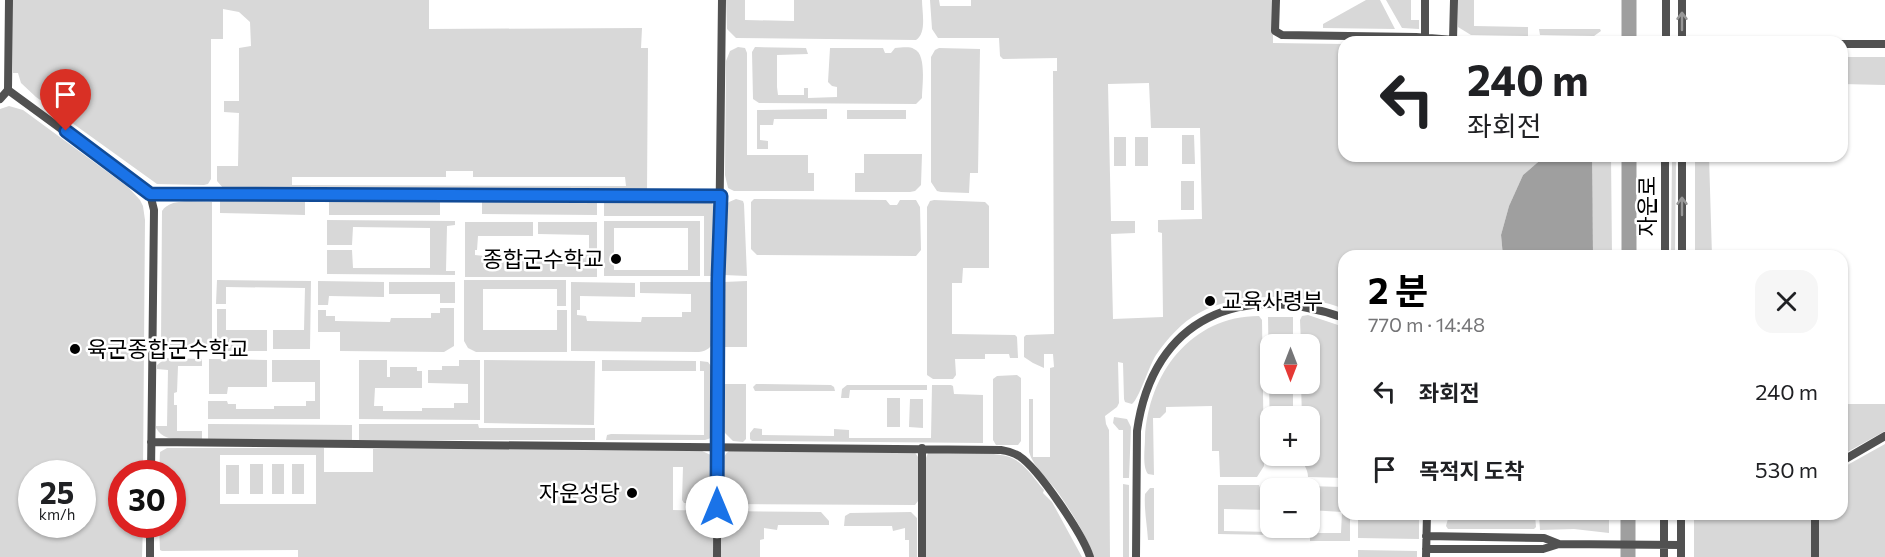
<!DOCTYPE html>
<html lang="ko">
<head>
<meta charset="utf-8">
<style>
  :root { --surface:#fff; --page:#f6f6f6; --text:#202124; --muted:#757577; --accent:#000 }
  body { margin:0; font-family:Commissioner,"Noto Sans KR",sans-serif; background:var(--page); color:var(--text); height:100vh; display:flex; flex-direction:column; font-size:22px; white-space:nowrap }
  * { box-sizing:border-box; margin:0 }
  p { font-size:20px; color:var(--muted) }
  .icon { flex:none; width:33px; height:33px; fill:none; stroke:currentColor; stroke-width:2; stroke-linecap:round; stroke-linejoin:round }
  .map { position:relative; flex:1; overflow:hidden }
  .side { position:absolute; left:1338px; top:250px; width:510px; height:270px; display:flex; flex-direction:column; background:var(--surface); border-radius:18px; box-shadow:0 2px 4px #0004 }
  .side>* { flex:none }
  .guide { position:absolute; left:1338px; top:36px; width:510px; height:126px; border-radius:18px; box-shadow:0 2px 4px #0004; background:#fff; color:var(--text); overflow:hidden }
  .needle { width:39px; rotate:180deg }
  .buttons { position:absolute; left:1260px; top:334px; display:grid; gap:12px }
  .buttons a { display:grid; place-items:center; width:60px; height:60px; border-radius:12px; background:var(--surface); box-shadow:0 2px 4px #0004; font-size:30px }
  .speed { position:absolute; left:18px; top:460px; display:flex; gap:12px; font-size:30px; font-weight:700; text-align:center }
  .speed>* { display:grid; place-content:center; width:78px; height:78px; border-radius:50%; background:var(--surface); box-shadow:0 2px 4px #0004; line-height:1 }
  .speed small { font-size:15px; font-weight:400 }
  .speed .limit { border:9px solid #d22; background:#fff; color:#111 }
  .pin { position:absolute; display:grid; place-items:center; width:51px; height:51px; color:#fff; margin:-62px -26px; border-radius:50% 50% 50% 0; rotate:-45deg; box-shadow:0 0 6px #0007 }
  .pin .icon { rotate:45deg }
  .me { position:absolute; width:66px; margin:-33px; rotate:0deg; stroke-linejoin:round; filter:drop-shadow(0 0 4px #0008) }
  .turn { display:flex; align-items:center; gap:21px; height:126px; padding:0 30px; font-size:27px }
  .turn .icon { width:78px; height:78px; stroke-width:2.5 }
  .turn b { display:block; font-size:42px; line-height:51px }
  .round { display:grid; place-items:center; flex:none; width:63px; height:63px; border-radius:18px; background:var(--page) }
  .head { display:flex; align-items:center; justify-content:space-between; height:102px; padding:0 30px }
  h1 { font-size:36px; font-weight:700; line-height:45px; color:var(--accent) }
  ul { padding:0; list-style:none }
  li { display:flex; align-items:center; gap:18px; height:78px; padding:0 30px }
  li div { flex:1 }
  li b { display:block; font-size:22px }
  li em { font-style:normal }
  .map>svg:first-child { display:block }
  .green { fill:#d8d8d8; fill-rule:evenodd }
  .water { fill:#9f9f9f }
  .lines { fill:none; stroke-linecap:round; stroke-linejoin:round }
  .river { stroke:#9f9f9f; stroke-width:15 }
  .minor { stroke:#515151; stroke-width:8 }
  .oneway { stroke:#979797 }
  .route-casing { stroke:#114b97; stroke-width:15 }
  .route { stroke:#1a73e8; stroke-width:10 }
  .poi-dot { fill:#000; stroke:#fff; stroke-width:2 }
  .labels { text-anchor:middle; stroke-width:5; stroke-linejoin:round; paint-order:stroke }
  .street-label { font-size:22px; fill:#000; stroke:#fff }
  .poi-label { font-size:22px; fill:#000; stroke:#fff; text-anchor:end }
</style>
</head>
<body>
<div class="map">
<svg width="1885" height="557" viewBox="0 0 1885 557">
  <rect width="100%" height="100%" fill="#fff"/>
  <path class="green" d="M13 0H429V29L642 28 641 48H648L647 192 223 188 217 181V166H238L239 113 224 112V101H239V48L251 46 250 22 239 12 223 9V39H211V179L208 184 204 185 157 184 36 97 21 83 18 73H13ZM446 171H473V177H625L626 186 292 185V177H446Z
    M726 0H745V20L794 21V0H922C922 12 927 33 916 40L736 38 727 29Z
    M930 0H939L940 6H971V0H1273V43L1344 44V156H1545L1523 175 1509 206 1501 235 1503 256H1344V309C1306 293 1235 292 1199 313 1182 322 1167 339 1156 355 1149 366 1139 399 1132 404L1125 402 1124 399 1123 363 1118 362 1119 403 1117 407 1105 416 1106 424 1109 430 1110 557H1094C1086 535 1072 513 1059 494 1050 481 1033 467 1029 452V399H1033V457H1050V368L1054 367 1053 354H1044V368L1033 363 1024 357V337L1026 335 1054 334 1053 71H1057V58L1003 59 1000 56 999 38H938L932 29ZM1149 83 1151 128H1200L1202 219 1158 220V232L1162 233 1163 317 1113 319 1111 234 1135 233V221H1111L1108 84Z
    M1366 0H1380L1395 29 1323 28V24Z
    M1386 0H1411V20H1419V29L1402 28Z
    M1458 0H1474V26L1528 27V36L1471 35 1458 27Z
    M1539 29H1600L1601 31 1594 36 1540 35Z
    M738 47 745 48 747 53V155H808V173H814V191H734L728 188 725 175 726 61 730 51Z
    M755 47 806 48 808 54 777 55V87L778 95H804V88H808V98L837 97V87L832 86 828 82 830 48H883L885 53H891L895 48C901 48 909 46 914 49 927 54 922 86 922 98L916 104 759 103 753 99 752 52Z
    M939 48 980 49 978 173H970L969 193 941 192 937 191 931 182V57L935 50Z
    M1842 57H1885V85L1842 84Z
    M9 106 23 110 128 187 140 200 143 206 145 220 143 474H122V525H143L142 557H0V109ZM32 474H82V525H32Z
    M827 109V119H774L773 125H760V140L768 141V149H757V110Z
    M847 110H906V119H847Z
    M1182 135H1194L1195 164H1182Z
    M1114 137H1126V166H1114Z
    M1135 137H1148V166H1135Z
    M864 154H922L921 185 915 191 910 192H855V173H864Z
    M1591 156H1611L1612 256H1593Z
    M1672 156H1676L1675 256H1671Z
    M1695 156H1709L1712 256H1695Z
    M1181 181H1194V210H1181Z
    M220 198 305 199V215L220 213Z
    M329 199H440V215H329Z
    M482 199 597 200V215L482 214Z
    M736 199 743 201 744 204 747 276 724 275 725 206 729 202Z
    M754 199 886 200 890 205H897L900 200H916L920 207 921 250 916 256 757 255 751 249V202Z
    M604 200H708L712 203 716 211V276H704V216H604Z
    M934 200 985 202 989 206V268H963L962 283H952V334L1015 335 1017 337 1018 358H1010L1009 354H985V359H955L956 375 953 379H933L927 375V207L930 201Z
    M212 202V350L169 349 161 343 162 211C170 197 198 202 212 202Z
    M327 220 455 221V225L447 226 446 271H455V275L327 274V250H352L353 268H430V228L353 227 352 245H327Z
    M604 221H700V276H604ZM614 228H688V270H614Z
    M465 222H533V236H478L477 250H475V255L484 256 485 261H539L540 257H580V252H589V235L538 234V222H597V277H465Z
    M217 280 311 281 310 349H273V330H304L305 288 226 287V304H216Z
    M464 280H566V306H557V289H483V330H557V310H567V352H476L468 348 464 341Z
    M318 281 384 282V297L329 296 328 305H318Z
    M747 281V347H724V282Z
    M389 282H455V303H440V294H389Z
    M571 282 635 283V297L580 296V310H577V315L586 316 587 321 641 322 642 317H682V312H691V294L640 293V282H716L715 339C712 347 707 351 699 352L571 351Z
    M440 308H454V346L444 352 340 351V332H318V310H326V316H335V321L390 322 391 318H431V313H440Z
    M217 309H226V330H267V351H217Z
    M1308 315 1344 327V478L1308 477C1308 468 1302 464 1302 456H1310V417H1302L1301 384H1310V345H1301L1300 320 1302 316Z
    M1259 316 1262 320 1264 466 1257 477H1220L1219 451H1212V406L1166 407V412L1160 418H1153L1154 475 1148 474C1142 466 1145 449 1145 438 1148 374 1191 316 1259 316Z
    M1268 317H1293V345H1270V384H1293V417H1270V441Z
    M166 358 202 359V366H178L177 392 174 393V405H177V431H202V439C186 439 165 444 156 428V426H167L168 370 157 369V365Z
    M209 359 267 360V387H228L227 394H209Z
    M272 360H320V419H208V401H227L228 404H236V409H274V406H306V401H315V382H272Z
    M359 360H387V377H390V367H417V371H422V388H375L374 406H383V411H422V408H454V403H468V384L428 383V370H442V366H459V360H480V420L359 419Z
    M484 360 595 361 594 425 484 423Z
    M602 360 696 361V371H602Z
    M700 361 708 362 714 370V433L711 438 705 440H606L607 435 611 434 704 435V371H700Z
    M1017 375 1021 378V441L1018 445H996L993 440V379L997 376Z
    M724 384H746V439L743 442 733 441 724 432Z
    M756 384 831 385 834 387 835 391H755L753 387Z
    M847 385H927V390H850L849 398H841L842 389Z
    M932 385H951L953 386 954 394 983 395V443L752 441 750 439V433L754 428 762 429V435L834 436V429L849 430V438H931Z
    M887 398H900V427H887Z
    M910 399H923V428L909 427Z
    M1842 404H1885V431L1842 455Z
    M1114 417 1127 419 1131 427 1129 478H1123V430H1119L1113 423Z
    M208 424 352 425V440L208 439Z
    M359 424H478L479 428H595V440H359Z
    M1885 444V557H1819V515L1842 514V468Z
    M167 448H324V472H373V449L570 448 702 451 711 455 713 459 714 501 710 504 684 503 682 500 683 467H673V510L713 511 714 557H298V550L162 551 160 550 159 525H172V474H159L160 452ZM220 455H316V504H220Z
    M729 451H914L918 457V501L915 505 726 504 721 499C721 484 716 461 729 451Z
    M928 453C946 452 1000 451 1014 459 1027 466 1035 480 1044 490L1043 493 1052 502 1082 557H926V458Z
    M250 464H263V494H250Z
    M272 464H284V494H272Z
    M292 464H304V494H292Z
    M226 465H239V494H226Z
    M1123 484 1129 485V557H1123Z
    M1218 485H1259L1263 495 1270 500V510L1224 509V531L1276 532V535L1218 534Z
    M1305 486 1344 487V514L1350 515V541H1310V533H1341L1342 512 1310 510V489H1304Z
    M1150 488H1154V540H1148C1147 524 1144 510 1145 494Z
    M724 511 821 512 829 521V525H778L777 530 764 528V539L760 540V557H721L722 512Z
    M911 512 917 518V557H909V540H905V528L893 531 892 526H844L845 516 850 513Z
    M1358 515H1419V539L1358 538Z
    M1449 515H1535L1536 527 1534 529H1448L1446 526Z
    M1539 515H1609V533L1574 529 1540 530Z
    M1694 515H1811V557H1694Z
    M1358 550 1417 551V557H1358Z"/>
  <path class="water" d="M1545 156H1591L1592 158 1593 256H1503L1501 235 1509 206 1523 175Z"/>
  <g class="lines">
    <path class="river" d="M1629 0V42
      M1629 256V156
      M1628 514V557"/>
    <path class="minor" d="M1276 0 1275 31 1282 35 1416 37 1479 42
      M1425 38V0
      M1453 40 1454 0
      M1666 42V0
      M1682 42V0
      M1842 44H1885
      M8 90 150 194 154 210 151 474
      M0 99 8 90 9 0
      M150 194 721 196
      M1665 256V156
      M1682 256V156
      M151 442 1001 450C1008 451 1014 453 1019 456 1039 469 1083 535 1090 557
      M1842 461 1885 436
      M1426 536 1544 538 1559 544
      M1426 549H1543L1559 544 1681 545
      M150 557V525
      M717 557C718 371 719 186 722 0
      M922 557V448
      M1136 557 1137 431C1153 317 1242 281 1344 318
      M1426 557 1427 514
      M1664 557V514
      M1681 557V514
      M1815 557V514"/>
  </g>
  <defs><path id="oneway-shaft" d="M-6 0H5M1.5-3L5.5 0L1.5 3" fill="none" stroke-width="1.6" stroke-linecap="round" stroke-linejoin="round" transform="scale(1.5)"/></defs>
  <g class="oneway">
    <use href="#oneway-shaft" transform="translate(1682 21) rotate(-90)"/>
    <use href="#oneway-shaft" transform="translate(1682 206) rotate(-90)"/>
  </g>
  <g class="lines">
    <defs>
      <path id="route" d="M66 131 150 194 721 196 718 279 717 507"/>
    </defs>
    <use href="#route" class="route-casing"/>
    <use href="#route" class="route"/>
  </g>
  <g class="poi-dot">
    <circle cx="616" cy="259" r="6"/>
    <circle cx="1210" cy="301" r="6"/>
    <circle cx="75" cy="349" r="6"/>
    <circle cx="632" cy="493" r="6"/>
  </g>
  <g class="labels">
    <g class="street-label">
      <text transform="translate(1647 206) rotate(-90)" y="8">자운로</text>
    </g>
    <g class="poi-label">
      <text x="604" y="267">종합군수학교</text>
      <text x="1222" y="309" text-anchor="start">교육사령부</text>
      <text x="87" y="357" text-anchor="start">육군종합군수학교</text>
      <text x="620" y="501">자운성당</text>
    </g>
  </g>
</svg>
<div class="buttons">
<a><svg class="needle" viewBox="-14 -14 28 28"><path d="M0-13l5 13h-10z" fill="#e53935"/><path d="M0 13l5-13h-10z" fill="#757577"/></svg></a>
<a>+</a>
<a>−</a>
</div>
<div class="speed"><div>25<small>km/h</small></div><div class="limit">30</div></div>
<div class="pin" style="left:66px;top:131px;background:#d93025"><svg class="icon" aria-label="arrive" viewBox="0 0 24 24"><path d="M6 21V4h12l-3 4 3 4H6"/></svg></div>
<svg class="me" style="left:717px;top:507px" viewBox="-20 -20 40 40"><circle r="19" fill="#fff"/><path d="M0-13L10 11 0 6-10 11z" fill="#1a73e8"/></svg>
<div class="guide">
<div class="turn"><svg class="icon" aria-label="left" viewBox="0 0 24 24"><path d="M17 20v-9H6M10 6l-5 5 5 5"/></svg><div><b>240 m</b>좌회전</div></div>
</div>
<section class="side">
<div class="head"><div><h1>2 분</h1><p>770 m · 14:48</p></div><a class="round"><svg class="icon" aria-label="close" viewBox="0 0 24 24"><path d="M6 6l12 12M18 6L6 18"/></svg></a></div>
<ul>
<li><svg class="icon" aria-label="left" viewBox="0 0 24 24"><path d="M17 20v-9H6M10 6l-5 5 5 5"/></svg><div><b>좌회전</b></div><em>240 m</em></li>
<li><svg class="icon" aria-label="arrive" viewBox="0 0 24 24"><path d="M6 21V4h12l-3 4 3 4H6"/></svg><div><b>목적지 도착</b></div><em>530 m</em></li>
</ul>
</section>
</div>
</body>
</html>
